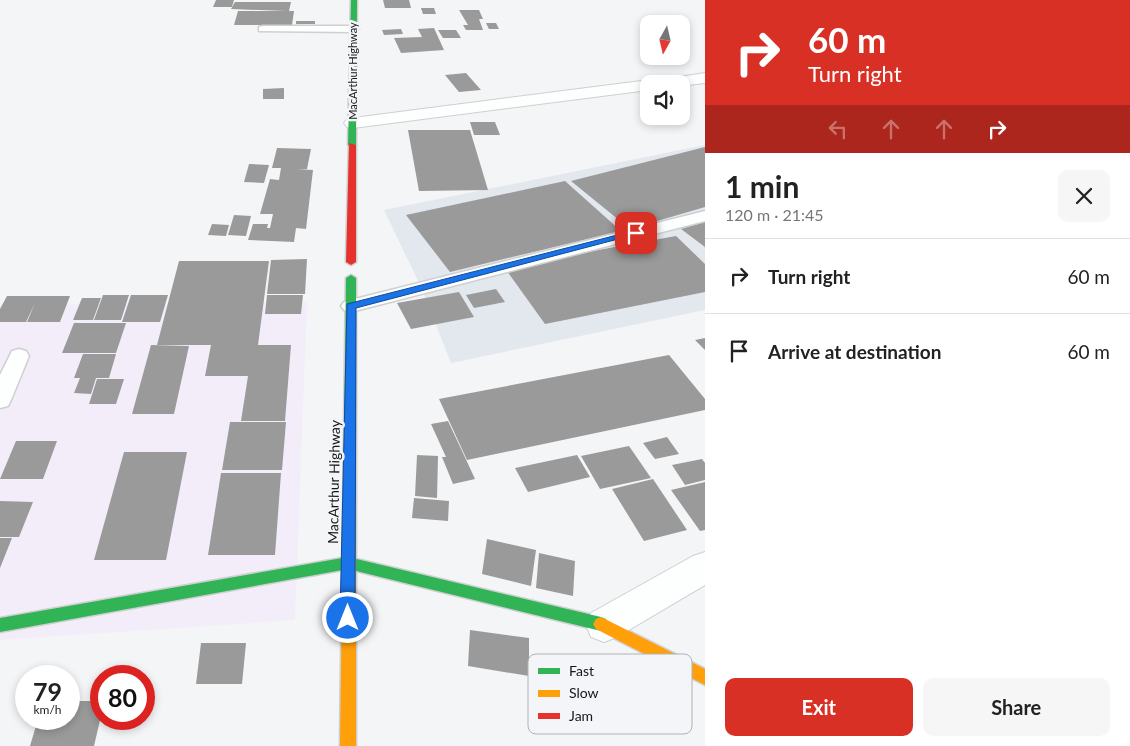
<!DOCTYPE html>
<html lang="en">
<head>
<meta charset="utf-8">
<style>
  :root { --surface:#fff; --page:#f6f6f6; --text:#222; --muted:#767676; --line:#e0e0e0; --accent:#d93025 }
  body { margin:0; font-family:Lato,sans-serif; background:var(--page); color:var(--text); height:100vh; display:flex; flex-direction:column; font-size:19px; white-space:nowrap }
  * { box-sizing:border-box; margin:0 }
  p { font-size:16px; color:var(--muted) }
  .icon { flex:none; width:28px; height:28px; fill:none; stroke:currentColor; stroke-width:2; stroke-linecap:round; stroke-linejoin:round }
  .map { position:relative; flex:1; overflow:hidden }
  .details { display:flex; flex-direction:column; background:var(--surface); width:425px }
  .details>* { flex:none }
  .banner { background:#d93025; color:#fff; overflow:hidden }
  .needle { width:32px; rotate:188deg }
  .buttons { position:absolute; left:640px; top:15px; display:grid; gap:10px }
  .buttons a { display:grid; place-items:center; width:50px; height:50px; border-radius:10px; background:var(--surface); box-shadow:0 2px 8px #0003; font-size:25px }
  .speed { position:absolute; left:15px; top:665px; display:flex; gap:10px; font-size:25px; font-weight:700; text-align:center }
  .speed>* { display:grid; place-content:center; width:65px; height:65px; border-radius:50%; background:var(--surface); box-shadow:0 2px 8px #0003; line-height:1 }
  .speed small { font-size:12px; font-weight:400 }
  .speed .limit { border:8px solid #d22; background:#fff; color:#111 }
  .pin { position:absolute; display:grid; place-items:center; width:42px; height:42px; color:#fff; margin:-21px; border-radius:10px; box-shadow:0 2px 8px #0006 }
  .me { position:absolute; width:55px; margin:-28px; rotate:0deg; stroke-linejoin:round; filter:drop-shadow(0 0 4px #0008) }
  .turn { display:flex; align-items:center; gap:18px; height:105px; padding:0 20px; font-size:22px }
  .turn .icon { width:65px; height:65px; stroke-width:2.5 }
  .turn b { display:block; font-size:35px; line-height:42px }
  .lanes { display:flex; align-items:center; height:48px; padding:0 20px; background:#0003; justify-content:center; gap:25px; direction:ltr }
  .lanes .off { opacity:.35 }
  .round { display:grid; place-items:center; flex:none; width:52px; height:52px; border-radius:10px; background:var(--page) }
  .head { display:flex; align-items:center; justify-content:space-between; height:85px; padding:0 20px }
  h1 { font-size:30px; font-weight:700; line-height:38px }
  .button { display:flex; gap:10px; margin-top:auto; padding:10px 20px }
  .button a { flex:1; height:58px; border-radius:10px; background:var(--accent); color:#fff; font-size:20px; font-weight:700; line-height:58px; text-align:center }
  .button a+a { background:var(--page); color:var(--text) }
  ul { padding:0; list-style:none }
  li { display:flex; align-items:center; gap:15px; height:75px; padding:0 20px; border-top:1px solid var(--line) }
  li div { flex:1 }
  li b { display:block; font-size:19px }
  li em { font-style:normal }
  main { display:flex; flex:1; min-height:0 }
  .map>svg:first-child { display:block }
  .commercial { fill:#f3edf9 }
  .built { fill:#e2e8ed }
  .building { fill:#9a9a9b }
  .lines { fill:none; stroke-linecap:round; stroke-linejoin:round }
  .lane-casing { stroke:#cecfd1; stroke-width:3 }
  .street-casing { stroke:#cecfd1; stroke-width:2 }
  .fast-casing { stroke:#cecfd1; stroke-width:3 }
  .slow-casing { stroke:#cecfd1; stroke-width:3 }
  .jam-casing { stroke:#cecfd1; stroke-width:3 }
  .lane { fill:#fdfefe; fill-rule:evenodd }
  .street { fill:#fdfefe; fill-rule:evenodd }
  .fast { fill:#30b455; fill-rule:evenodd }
  .slow { fill:#ff9f0a; fill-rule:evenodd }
  .jam { fill:#e5322d; fill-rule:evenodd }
  .route { fill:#1a73e8; stroke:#114b97 }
  .labels { text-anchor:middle; stroke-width:5; stroke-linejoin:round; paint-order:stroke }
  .far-street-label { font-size:11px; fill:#151617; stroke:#f3f5f8 }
  .street-label { font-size:14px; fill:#151617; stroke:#f3f5f8 }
  .key { fill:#f3f5f8; stroke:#b0b2b4; stroke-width:1 }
  .key-label { font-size:14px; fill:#151617 }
</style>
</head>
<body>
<main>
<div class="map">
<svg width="705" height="746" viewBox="0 0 705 746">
  <rect width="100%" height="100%" fill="#f4f5f7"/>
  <path class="commercial" d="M307 302 295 620 0 640V305Z"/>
  <path class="built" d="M705 145V310L451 363 421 287 384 210Z"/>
  <path class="building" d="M216 0H234L232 7H213Z
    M383 0H409L411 8H385Z
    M235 2H291L289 11H294L292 25H234L238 11H286L231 9Z
    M421 8H434L436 14H423Z
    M459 10H479L483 19H479L483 30H466L463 25H468Z
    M296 21H315V24H296Z
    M486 23H496L499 29H489Z
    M434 28 444 50 401 53 394 38 422 37 418 29Z
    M401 29 403 34 384 35 382 30Z
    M438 30H456L461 38H443Z
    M466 73 481 90 459 92 445 75Z
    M284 88V99H263V89Z
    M470 122H495L500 135H474Z
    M408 130H470L488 190 419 191Z
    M705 147V207L630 229 571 181Z
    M277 148 311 149 307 169H298L313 170 306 229 296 228 294 242 248 240 253 224H268L267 228H270L273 214H260L270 179 279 180 281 168H272Z
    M249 164 269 165 264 183 244 182Z
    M565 181 621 231 450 272 406 215Z
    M234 215 251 216 246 236 228 235Z
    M705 222V247L681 229Z
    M212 224 229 225 226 236 208 235Z
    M676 236 705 264V292L545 324 504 267Z
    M307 259 305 294H267L271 260Z
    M179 261H269L258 345H291L285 421H241L248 376H205L211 345H157Z
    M496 289 505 302 474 308 466 295Z
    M459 292 474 317 411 329 397 303Z
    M103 295H129L121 320H94Z
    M131 295H168L160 322H122Z
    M267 295H303L301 314H265Z
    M7 296H70L60 322H27L35 303 26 322H0V309Z
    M82 298H101L93 320H73Z
    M74 323H126L116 353H62Z
    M705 338V350L695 340Z
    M151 345 189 346 174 414H132Z
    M83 354H116L109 378H96L91 394 74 393 80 378H74Z
    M669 355 705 399V410L467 460 439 399Z
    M97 379H124L116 404H89Z
    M448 421 463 453 475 479 453 484 442 457H446L431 424Z
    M230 422H286L282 470H222Z
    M667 437 679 454 655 459 643 443Z
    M16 441H57L43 479H0Z
    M629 446 651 478 600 489 581 456Z
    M124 452H187L166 560H94Z
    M417 455 438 456 437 498 415 496Z
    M577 455 590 477 528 492 515 468Z
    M702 459 705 463V480L685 485 672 465Z
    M221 473H281L275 555H208Z
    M653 479 687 530 644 541 612 489Z
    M705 482V530L700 531 671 490Z
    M414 498 449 501 448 521 412 518Z
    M0 501 33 502 19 537H0Z
    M0 538H12L0 568Z
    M487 539 536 550 531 586 482 574Z
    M539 553 575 561 573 596 536 588Z
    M470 630 529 638V676L468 666Z
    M201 643H246L242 684H196Z
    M69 701H101V716L94 746H30L38 719H69Z"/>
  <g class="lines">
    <defs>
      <path id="lane" d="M263 26H353L359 29 353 32 259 31V27Z
        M705 211V221L351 312 344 310 341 306 344 302 351 300Z
        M19 349 26 351 29 356 11 400 8 406 0 408V375L12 351Z"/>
      <path id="street" d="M705 73V83L681 86V84H649V90L353 128 347 127 344 123 347 119 353 118 649 80 654 81Z
        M705 552V585L617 637 604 642 591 637 586 625 591 613 693 556Z"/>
      <path id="fast" d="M351 0H357L356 145 352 147 348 145Z
        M351 275 356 278V432L354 435H346L344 432 346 278Z
        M348 557 601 617 606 619 609 624 606 629 601 631 348 569 0 632V618Z"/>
      <path id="slow" d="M350 427 354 429 356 432V746H340L344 432 346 429Z
        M601 617 705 669V685L596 629 593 624 596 619Z"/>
      <path id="jam" d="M349 143 356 145V262L351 265 346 262Z"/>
    </defs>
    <use href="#lane" class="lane-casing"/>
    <use href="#street" class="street-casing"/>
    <use href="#fast" class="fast-casing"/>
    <use href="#slow" class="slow-casing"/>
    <use href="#jam" class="jam-casing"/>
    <use href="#lane" class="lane"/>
    <use href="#street" class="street"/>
    <use href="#fast" class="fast"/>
    <use href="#slow" class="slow"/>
    <use href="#jam" class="jam"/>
  </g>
  <path class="route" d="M633 231 641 233 356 308 355 618 353 623 348 625 342 623 340 618 347 304Z"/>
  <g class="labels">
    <g class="far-street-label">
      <text transform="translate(353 71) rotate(-90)" y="4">MacArthur Highway</text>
    </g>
    <g class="street-label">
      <text transform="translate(334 482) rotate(-89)" y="5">MacArthur Highway</text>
    </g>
  </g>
  <rect x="528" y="654" width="164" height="80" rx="8" class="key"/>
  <rect x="538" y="668" width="22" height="6" fill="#30b455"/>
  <rect x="538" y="690" width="22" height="7" fill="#ff9f0a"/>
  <rect x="538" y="713" width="22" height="6" fill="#e5322d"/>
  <g class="key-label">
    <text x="569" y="676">Fast</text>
    <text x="569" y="698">Slow</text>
    <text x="569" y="721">Jam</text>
  </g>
</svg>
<div class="buttons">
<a><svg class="needle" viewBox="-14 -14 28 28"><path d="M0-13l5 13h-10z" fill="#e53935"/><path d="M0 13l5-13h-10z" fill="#767676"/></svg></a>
<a><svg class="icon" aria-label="sound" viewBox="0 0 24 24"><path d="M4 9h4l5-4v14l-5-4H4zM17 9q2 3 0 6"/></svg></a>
</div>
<div class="speed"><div>79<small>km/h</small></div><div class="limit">80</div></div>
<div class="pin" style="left:636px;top:233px;background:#d93025"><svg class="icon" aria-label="arrive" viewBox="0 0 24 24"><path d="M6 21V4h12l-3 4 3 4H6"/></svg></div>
<svg class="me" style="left:348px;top:618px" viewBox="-20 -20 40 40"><circle r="17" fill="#1a73e8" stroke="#fff" stroke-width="3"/><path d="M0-11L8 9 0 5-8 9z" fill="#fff"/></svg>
</div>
<section class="details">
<div class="banner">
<div class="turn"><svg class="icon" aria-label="right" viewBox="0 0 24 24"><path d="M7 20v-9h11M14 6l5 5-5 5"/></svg><div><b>60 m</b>Turn right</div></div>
<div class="lanes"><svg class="icon off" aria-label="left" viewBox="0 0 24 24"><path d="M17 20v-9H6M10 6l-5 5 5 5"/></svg><svg class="icon off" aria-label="ahead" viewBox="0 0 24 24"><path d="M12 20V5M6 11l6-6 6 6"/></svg><svg class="icon off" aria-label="ahead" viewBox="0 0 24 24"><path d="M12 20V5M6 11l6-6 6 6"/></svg><svg class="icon" aria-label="right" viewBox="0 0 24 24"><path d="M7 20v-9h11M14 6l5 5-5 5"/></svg></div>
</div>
<div class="head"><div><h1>1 min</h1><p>120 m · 21:45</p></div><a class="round"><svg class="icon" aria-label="close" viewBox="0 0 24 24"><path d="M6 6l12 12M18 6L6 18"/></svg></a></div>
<ul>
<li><svg class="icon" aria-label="right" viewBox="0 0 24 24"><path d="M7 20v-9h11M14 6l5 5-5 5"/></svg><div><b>Turn right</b></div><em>60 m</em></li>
<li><svg class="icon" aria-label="arrive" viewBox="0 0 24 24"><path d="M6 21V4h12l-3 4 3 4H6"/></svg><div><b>Arrive at destination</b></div><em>60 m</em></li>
</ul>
<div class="button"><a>Exit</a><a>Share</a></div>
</section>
</main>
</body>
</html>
